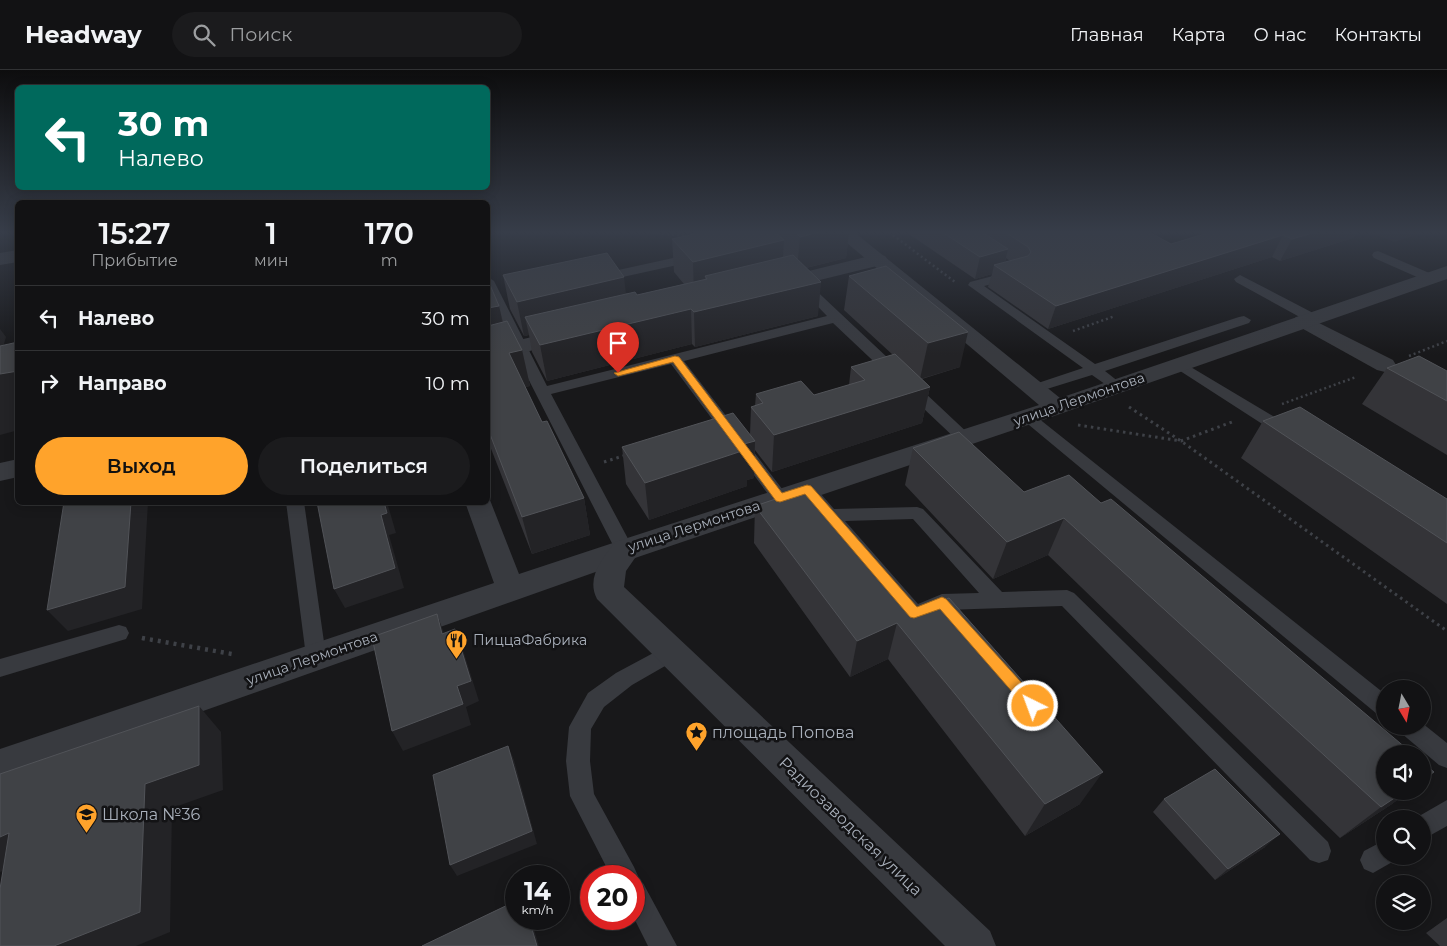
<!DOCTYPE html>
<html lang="ru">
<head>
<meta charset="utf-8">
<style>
  :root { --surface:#121214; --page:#1b1b1d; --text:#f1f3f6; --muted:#9c9ea0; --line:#313234; --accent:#ffa32b }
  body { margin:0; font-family:Montserrat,sans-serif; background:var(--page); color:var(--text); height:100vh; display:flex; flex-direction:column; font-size:19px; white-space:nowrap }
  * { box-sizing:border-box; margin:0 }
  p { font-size:16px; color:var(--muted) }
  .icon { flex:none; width:28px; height:28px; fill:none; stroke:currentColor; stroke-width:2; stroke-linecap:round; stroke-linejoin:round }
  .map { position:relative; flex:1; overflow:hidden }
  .sheet { position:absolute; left:15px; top:130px; width:475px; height:305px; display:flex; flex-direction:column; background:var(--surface); border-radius:8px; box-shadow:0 2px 12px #0003,0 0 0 1px var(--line) }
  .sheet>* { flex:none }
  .top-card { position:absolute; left:15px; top:15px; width:475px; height:105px; border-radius:8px; box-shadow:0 2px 12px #0003,0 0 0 1px var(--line); background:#00695c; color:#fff; overflow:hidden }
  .needle { width:32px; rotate:170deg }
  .controls { position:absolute; left:1376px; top:610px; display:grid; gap:10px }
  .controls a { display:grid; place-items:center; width:55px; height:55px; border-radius:50%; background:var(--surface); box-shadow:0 2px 12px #0003,0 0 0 1px var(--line); font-size:25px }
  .speed { position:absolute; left:505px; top:795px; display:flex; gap:10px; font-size:25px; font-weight:700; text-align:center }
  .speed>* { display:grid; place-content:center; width:65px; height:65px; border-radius:50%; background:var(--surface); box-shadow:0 2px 12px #0003,0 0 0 1px var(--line); line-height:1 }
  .speed small { font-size:12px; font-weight:400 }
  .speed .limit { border:8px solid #d22; background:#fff; color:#111 }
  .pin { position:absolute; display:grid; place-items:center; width:42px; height:42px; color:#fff; margin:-51px -21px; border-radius:50% 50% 50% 0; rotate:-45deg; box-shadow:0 0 5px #0007 }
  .pin .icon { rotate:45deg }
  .me { position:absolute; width:55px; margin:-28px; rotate:318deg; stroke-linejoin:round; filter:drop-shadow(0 0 4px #0008) }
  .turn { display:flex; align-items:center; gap:18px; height:105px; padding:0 20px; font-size:22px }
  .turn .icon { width:65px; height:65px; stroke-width:2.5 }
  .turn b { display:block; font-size:35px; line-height:42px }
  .eta { display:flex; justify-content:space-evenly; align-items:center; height:85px; text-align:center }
  .eta b { font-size:30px; font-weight:600; line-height:35px }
  .cta { display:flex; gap:10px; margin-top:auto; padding:10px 20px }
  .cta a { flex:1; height:58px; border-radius:30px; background:var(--accent); color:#111; font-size:20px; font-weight:600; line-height:58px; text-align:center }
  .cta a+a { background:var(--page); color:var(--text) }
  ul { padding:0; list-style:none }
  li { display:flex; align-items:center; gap:15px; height:65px; padding:0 20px; border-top:1px solid var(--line) }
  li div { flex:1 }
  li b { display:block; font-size:19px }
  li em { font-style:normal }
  header { display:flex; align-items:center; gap:30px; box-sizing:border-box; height:70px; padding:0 25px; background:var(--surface); border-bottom:1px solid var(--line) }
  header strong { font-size:24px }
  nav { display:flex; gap:28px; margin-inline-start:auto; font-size:18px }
  .search { width:350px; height:45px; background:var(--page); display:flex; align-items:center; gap:12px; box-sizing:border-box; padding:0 18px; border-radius:28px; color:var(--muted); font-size:19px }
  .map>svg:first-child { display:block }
  .built { fill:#242427 }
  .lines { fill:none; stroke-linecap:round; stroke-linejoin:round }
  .path-far2 { stroke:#3e4147; stroke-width:2.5; stroke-dasharray:2 3; stroke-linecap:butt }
  .path-far1 { stroke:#3e4147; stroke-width:3; stroke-dasharray:2.5 4; stroke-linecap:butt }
  .path { stroke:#3e4147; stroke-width:4.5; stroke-dasharray:3 5; stroke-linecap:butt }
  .service { fill:#383a3f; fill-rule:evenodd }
  .minor { fill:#383a3f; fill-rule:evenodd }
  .tertiary { fill:#383a3f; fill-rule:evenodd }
  .wall { fill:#343438; fill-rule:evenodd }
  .shaded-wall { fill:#232326 }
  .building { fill:#404246; stroke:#515358 }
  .route { fill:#ffa32b; stroke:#a66a1c }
  .labels { text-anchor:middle; stroke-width:5; stroke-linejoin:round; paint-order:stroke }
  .street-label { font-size:14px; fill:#a9b0bb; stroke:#131315 }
  .poi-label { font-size:14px; fill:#a9b0bb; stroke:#131315; text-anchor:start }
  .near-poi-label { font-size:16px; fill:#a9b0bb; stroke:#131315; text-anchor:start }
  .near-street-label { font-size:16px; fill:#a9b0bb; stroke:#131315 }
</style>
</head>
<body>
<header>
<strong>Headway</strong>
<div class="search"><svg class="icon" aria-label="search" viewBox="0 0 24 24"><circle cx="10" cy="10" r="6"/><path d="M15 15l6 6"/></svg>Поиск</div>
<nav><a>Главная</a><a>Карта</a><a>О нас</a><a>Контакты</a></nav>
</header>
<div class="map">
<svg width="1447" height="876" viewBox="0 0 1447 876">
  <rect width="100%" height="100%" fill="#18181a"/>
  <path class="built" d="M1370 162H1426L1394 172Z"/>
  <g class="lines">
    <path class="path-far2" d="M642 162 689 166
      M889 162 955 212
      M1073 261 1115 246
      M1409 286 1447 271
      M1282 334 1356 307"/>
    <path class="path-far1" d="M1129 337 1181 371 1447 561
      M1078 355 1181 371 1232 352
      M604 392 626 385
      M142 568 145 569"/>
    <path class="path" d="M142 568 232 584"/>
    <path class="service" d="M1378 181 1434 205 1436 208 1434 211H1426L1374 188 1372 185 1374 182Z
      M696 183 700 184 702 187 700 190 600 212 594 208 600 204Z
      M1012 201 1018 205 1016 208 984 216 1095 294 1239 247 1244 246 1251 250 1249 253 1105 301 1124 316 1122 319H1112L1092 305 1034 323 1027 319 1029 316 1083 298 968 215 970 212Z
      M1240 205 1317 245 1319 248 1312 252 1307 251 1236 212 1234 209Z
      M488 207 494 211 547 316 827 246 797 215 803 211 807 212 972 367 970 371H958L833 253 684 291 786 424 789 428 786 432 780 434 774 432 671 294 551 324 634 480 632 485 625 487 618 485 512 277 488 224Z
      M1179 290 1293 358 1295 362 1293 366H1281L1174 297 1172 294Z
      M1028 342 1033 344 1385 624V647L1377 644 1023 350 1020 347 1023 344Z
      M807 413 813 415 834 439 917 437 923 439 1002 522 1067 520 1074 523 1328 772 1331 781 1328 790 1319 793 1310 790 1062 536 946 540 914 551 907 549 801 423 798 419 801 415ZM913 449 979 523 942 524 918 534 845 451Z
      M286 432H304L326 586 323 592 316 595 309 592 306 586Z
      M119 555 126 557 129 563 126 569 0 607V589Z
      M672 573 679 576 682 582 679 588 632 615 604 637 591 659 590 691 594 724 634 797 638 806 636 810 643 813 677 876H648L634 848V806H611L570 726 566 691 569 657 588 623 616 603Z
      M1422 653 1447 673V698L1439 695 1401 663 1398 656H1422Z
      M1447 730V756L1422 770V749H1414Z
      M1385 770V786H1396L1394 791 1373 803 1364 799 1360 790 1364 781Z"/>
    <path class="minor" d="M18 180V192L0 195V183Z
      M878 184 885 186 888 190 885 194 779 220 772 218 769 214 772 210Z
      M1303 245 1393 290 1396 295 1393 300 1385 302 1377 300 1296 255 1292 251 1296 247Z
      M567 259 575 260 578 265 575 270 488 291V277Z
      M18 389V407L0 411V393Z
      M488 425 519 504 625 469 635 472 639 480 635 488 0 713V679L494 513 465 432H488Z"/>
    <path class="tertiary" d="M834 162H854L1060 328 1447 196V209L1037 352 635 488 626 501 624 517 990 861 996 876H945L597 529C586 508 602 489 615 472L1039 335Z"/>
  </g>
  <path class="wall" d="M703 162H849L846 188 806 198 818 246 695 277 692 274 547 311 532 282 529 265 524 266 510 239 503 205 637 225 684 214 674 202 672 169Z
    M906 162H1149L1171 174 1203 164 1199 162H1357L1353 168 1280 191 1272 187 1048 259 988 217 992 204 975 209ZM1006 188 1010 191 1005 192Z
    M849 206 960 297 922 309 930 317 922 353 772 402 755 380 754 408 747 410V416L649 450 626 414 622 377 750 365 751 337 755 336 756 324 814 325 849 315 851 297 893 285 844 240Z
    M488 210 499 236 503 252 522 280 530 316 525 317 542 352 584 428 590 465 532 484 488 371Z
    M1387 298 1447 301V385L1362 334Z
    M1263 351 1447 429V534L1241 388Z
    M913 378 1024 422 1069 405 1385 721H1409L1392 734 1340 768 1048 485 993 509 905 415Z
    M755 436 910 545 1080 734 1025 766 888 589 850 607 754 473Z
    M1164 729 1265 777 1215 810 1153 742Z
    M1447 848V876H1440L1426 863Z"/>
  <path class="shaded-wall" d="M819 162H849L846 188 797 200 800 167Z
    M1316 162H1357L1353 168 1280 191 1292 169Z
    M1283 165 1272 187 1048 259 1056 236Z
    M784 170 782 204 705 206V223L694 226 693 192Z
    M1008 179 1003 200 994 195 992 204 975 209 980 187Z
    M624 207 628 242 525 247 529 265 524 266 517 232Z
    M821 212 818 246 695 277 694 242Z
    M499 236 507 271 488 276V238Z
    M691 239 692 274 547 311 540 275Z
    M0 259 6 267 0 288Z
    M968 262 960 297 920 309 928 273Z
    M522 280 530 316 517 319 509 283Z
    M18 301V357H16L15 361 0 365V304Z
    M930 317 922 353 772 402 774 365Z
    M755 371 754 408 747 410V416L649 450 645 413 744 374Z
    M584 428 590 465 532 484 522 447Z
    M131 432H148L142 539 68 561 47 540Z
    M384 432H387L396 463 389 465 404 518 345 538 334 519 381 445Z
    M1064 448 1048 485 993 509 1007 472Z
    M437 544 445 566 442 564Z
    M897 553 888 589 850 607 857 571Z
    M455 559 463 580 479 631 466 637 471 655 403 681 392 661Z
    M199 636 221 662 223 720 172 738 170 862 136 876H54L145 714Z
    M508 676 514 690 537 774 457 806 450 795Z
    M1103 702 1080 734 1025 766 1045 734Z
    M1405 721H1409L1392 734 1340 768 1381 737Z
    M9 763 43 786 0 802V767Z
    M1280 764 1265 777 1215 810 1228 799Z
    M529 849H531L539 876H537Z"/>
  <path class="building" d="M703 162H775L784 170 693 192 672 169Z
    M795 162H819L800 167Z
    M942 162H982L1008 179 980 187Z
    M1005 162H1149L1171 174 1211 162H1316L1292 169 1283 165 1056 236 994 195 1028 186 1031 182 1028 177Z
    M607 183 624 207 517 232 503 205Z
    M793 185 821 212 694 242 691 239 540 275 525 247 635 222 637 225 707 209 705 206Z
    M886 196 968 262 928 273 849 206Z
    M488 210 499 236 488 238Z
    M507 251 522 280 509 283 542 352 547 351 584 428 522 447 488 359V256Z
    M18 272V301L0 304V276Z
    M895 284 930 317 774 365 751 337 763 333 756 324 801 311 814 325 865 310 851 297Z
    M1419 286 1447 301V331L1387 298Z
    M1300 337 1447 429V473L1263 351Z
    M733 343 755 371 744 374 748 379 645 413 622 377Z
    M959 362 1024 422 1069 405 1101 433 1111 429 1413 684H1385V721H1405L1381 737 1064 448 1007 472 913 378Z
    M805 419 910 545 949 528 1103 702 1045 734 897 553 857 571 755 436Z
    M64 432H131L125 517 47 540Z
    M317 432H384L387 443 381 445 395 498 334 519Z
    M437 544 442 564 455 559 471 611 457 616 463 634 392 661 372 567Z
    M199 636V695L145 714 140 842 54 876H0V819L9 763 0 767V704Z
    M508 676 532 761 450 795 433 705Z
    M1422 692 1434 702 1422 710Z
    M1215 699 1280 764 1228 799 1164 729Z
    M516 831V849H529L537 876H422Z"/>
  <linearGradient id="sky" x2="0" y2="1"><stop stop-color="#0d0d0e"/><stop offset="0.57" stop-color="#373d49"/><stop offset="1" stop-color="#373d49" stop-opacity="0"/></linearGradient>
  <rect width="1447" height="285" fill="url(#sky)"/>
  <path class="route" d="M675 286 679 287 782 423 807 415 811 416 917 537 942 527 946 529 1038 631 1040 636 1038 640 1033 642 1028 640 940 539 914 548 910 547 805 424 780 432 776 431 673 292 618 306 614 303Z"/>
  <defs>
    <symbol id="restaurant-pin" viewBox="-11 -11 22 30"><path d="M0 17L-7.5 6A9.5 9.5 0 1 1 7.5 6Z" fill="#ffa32b" stroke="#131315"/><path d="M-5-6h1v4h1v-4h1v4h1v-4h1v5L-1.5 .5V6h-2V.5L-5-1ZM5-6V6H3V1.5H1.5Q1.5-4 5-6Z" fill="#111"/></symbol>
    <symbol id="sight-pin" viewBox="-11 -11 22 30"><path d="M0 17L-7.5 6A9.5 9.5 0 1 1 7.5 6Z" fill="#ffa32b" stroke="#131315"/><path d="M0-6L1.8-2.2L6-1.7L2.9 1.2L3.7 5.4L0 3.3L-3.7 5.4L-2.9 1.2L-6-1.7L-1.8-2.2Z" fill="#111"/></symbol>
    <symbol id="school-pin" viewBox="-11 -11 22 30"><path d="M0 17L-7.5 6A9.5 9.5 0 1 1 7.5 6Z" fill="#ffa32b" stroke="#131315"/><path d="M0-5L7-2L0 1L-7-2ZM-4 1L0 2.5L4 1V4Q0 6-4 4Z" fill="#111"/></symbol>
  </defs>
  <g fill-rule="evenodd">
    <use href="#restaurant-pin" x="444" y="558" width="25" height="34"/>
    <use href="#sight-pin" x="684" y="650" width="25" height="34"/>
    <use href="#school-pin" x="74" y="732" width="25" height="34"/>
  </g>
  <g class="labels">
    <g class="street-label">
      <text transform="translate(1079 329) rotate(-19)" y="5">улица Лермонтова</text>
      <text transform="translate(694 456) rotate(-18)" y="5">улица Лермонтова</text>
      <text transform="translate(312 588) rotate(-19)" y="5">улица Лермонтова</text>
    </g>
    <g class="poi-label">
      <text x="473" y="575">ПиццаФабрика</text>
    </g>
    <g class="near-poi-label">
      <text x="712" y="668">площадь Попова</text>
      <text x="102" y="750">Школа №36</text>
    </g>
    <g class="near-street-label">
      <text transform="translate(851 756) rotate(44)" y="6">Радиозаводская улица</text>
    </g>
  </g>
</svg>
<div class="controls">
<a><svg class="needle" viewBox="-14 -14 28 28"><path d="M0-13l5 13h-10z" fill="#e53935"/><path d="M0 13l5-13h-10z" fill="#9c9ea0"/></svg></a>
<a><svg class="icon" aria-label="sound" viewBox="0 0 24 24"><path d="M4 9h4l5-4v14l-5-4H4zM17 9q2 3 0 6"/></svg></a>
<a><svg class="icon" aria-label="search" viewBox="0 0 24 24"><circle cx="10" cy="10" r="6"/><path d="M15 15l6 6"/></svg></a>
<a><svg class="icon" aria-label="layers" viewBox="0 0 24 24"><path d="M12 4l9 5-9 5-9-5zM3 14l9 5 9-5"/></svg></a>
</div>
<div class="speed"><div>14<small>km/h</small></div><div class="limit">20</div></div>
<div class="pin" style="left:618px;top:303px;background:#d93025"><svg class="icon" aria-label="arrive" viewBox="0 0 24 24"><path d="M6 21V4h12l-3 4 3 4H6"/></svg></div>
<svg class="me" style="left:1033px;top:636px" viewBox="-20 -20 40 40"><circle r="17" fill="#ffa32b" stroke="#fff" stroke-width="3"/><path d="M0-11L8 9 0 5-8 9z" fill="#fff"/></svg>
<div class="top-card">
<div class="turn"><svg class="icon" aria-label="left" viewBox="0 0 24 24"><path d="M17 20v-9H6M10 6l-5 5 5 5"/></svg><div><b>30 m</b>Налево</div></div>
</div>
<section class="sheet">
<div class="eta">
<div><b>15:27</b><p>Прибытие</p></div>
<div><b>1</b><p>мин</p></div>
<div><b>170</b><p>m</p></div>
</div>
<ul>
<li><svg class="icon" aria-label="left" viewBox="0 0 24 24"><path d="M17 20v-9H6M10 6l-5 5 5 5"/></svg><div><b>Налево</b></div><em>30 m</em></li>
<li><svg class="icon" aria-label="right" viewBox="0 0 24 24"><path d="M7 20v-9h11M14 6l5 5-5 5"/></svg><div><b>Направо</b></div><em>10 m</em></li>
</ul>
<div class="cta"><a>Выход</a><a>Поделиться</a></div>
</section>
</div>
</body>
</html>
